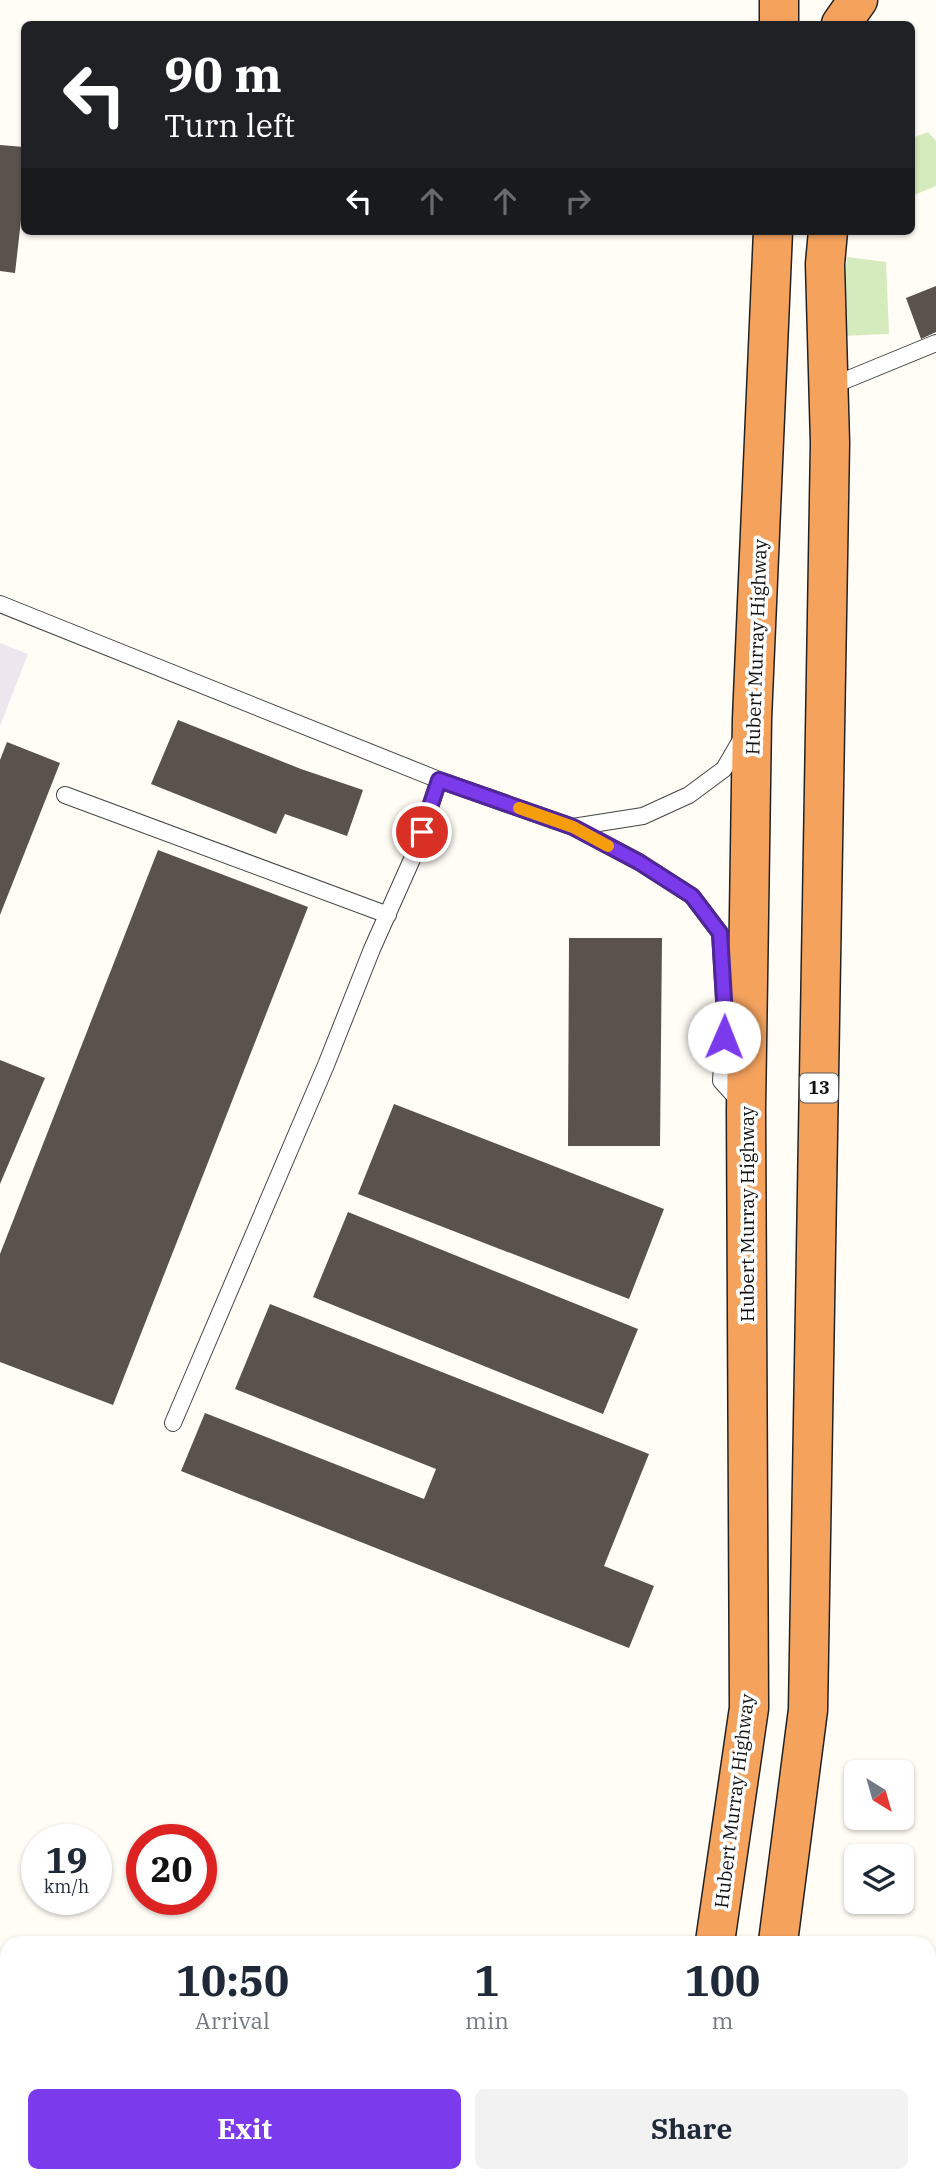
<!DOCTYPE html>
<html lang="en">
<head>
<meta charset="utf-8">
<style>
  :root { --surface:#fff; --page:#f2f2f3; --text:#1f2937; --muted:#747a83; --accent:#7c3aed }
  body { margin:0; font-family:"IBM Plex Serif",serif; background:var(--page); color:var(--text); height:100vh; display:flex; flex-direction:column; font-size:26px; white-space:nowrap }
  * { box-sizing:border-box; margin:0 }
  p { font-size:23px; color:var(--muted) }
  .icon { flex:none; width:38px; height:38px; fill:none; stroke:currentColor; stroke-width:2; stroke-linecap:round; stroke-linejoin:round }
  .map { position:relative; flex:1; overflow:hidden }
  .sheet { position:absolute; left:0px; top:1936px; width:936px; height:247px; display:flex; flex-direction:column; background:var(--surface); border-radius:21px 21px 0 0; box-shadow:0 2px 5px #0004 }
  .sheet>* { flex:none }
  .top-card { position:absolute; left:21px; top:21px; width:894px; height:214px; border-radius:10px; box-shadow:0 2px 5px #0004; background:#202124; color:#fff; overflow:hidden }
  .needle { width:46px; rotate:143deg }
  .fabs { position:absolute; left:844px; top:1760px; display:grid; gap:14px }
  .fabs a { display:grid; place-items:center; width:70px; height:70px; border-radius:10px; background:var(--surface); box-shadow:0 2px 5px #0004; font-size:35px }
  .speed { position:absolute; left:21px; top:1824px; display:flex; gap:14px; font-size:35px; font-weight:700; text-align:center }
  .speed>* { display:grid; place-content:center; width:91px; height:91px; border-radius:50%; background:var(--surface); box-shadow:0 2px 5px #0004; line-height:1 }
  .speed small { font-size:18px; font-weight:400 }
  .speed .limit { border:10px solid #d22; background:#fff; color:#111 }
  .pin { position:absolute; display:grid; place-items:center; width:60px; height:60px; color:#fff; margin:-30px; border:4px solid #fff; border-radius:50%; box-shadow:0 2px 7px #0007 }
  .me { position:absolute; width:77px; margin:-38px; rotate:1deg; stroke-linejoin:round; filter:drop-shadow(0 0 5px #0008) }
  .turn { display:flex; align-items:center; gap:24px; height:147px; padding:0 28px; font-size:32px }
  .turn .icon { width:91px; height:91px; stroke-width:2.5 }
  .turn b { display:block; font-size:49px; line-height:60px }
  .lanes { display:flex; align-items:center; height:66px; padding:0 28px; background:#0003; justify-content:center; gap:35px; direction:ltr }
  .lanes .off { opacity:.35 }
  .eta { display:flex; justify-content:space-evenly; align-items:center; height:119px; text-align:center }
  .eta b { font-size:42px; font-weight:800; line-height:49px }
  .action { display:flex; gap:14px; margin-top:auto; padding:14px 28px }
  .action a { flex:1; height:80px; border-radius:10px; background:var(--accent); color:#fff; font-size:28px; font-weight:800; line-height:80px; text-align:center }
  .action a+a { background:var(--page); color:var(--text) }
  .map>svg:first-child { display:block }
  .industrial { fill:#eee6ef }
  .green { fill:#d5ebbd }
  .building { fill:#5a524d }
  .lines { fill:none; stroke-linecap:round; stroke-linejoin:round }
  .lane-casing { stroke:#444; stroke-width:18 }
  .highway-casing { stroke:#222; stroke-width:41 }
  .lane { stroke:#fff; stroke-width:16 }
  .highway { stroke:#f5a25d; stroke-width:38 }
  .route-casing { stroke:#51269a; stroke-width:18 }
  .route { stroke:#7c3aed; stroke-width:12 }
  .slow { stroke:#f59e0b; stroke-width:12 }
  .labels { text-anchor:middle; stroke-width:7; stroke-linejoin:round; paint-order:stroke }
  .shield { fill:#fff; stroke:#585858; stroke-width:2 }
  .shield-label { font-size:18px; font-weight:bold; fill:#111 }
  .street-label { font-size:19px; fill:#111; stroke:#fff }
</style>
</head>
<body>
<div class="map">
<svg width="936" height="2182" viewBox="0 0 936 2182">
  <rect width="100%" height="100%" fill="#fffdf5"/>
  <path class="industrial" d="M0 643 28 654 0 726Z"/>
  <path class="green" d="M928 132 936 141V186L912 196V138Z
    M847 257 886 262 889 334 841 336Z"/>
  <path class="building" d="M0 145 24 147V194L15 273 0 271Z
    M936 286V332L921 339 906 298Z
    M178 720 301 769 363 790 347 836 285 814 276 834 151 784Z
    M7 742 60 763 0 915V760Z
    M158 850 308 907 113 1405 0 1362V1254Z
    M569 938H662L660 1146H568Z
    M0 1060 45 1078 0 1184Z
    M394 1104 664 1209 629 1299 358 1194Z
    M348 1212 638 1329 603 1414 313 1297Z
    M270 1304 649 1454 604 1566 654 1586 629 1648 181 1471 205 1413 424 1499 436 1469 235 1389Z"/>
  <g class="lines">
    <defs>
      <path id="lane" d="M829 387 936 343
        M0 604 439 780
        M65 795 388 915
        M573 827 643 816 689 795 724 769 742 738
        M173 1423 326 1065 372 949 413 857 439 780 573 827 639 862 692 896 720 933 725 1016 721 1081 740 1102
        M929 2048 936 2045"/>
      <path id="highway" d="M779 24V0
        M841 24 858 0
        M715 1942 749 1708 746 1110 752 719 773 231
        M778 1942 808 1710 830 443 825 264 828 231
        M670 2182 671 2175
        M741 2182 742 2175"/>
    </defs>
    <use href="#lane" class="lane-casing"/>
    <use href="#highway" class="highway-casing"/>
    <use href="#lane" class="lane"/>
    <use href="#highway" class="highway"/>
  </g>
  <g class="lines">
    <defs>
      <path id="route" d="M422 832 439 780 573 827 639 862 692 896 720 933 725 1016 724 1037"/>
    </defs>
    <use href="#route" class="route-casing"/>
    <use href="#route" class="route"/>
    <path class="slow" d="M519 808 573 827 608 846"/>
  </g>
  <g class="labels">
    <rect class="shield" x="800" y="1073.5" width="38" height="29" rx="5"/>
    <g class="shield-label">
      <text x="819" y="1094">13</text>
    </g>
    <g class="street-label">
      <text transform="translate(756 647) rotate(-88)" y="7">Hubert Murray Highway</text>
      <text transform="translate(747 1214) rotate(-90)" y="7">Hubert Murray Highway</text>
      <text transform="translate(734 1801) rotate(-83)" y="7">Hubert Murray Highway</text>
    </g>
  </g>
</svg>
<div class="fabs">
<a><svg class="needle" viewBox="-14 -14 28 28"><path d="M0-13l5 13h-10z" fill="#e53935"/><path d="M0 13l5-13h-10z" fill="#747a83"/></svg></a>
<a><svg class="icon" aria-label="layers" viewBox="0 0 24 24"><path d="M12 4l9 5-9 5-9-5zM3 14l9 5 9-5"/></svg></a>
</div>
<div class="speed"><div>19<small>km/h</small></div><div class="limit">20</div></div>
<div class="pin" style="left:422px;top:832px;background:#d93025"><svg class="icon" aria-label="arrive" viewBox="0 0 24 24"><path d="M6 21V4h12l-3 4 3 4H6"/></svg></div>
<svg class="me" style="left:724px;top:1037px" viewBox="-20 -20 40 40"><circle r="19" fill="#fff"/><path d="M0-13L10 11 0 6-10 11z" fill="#7c3aed"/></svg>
<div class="top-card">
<div class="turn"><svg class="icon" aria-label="left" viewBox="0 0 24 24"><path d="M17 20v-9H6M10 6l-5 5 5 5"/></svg><div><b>90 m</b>Turn left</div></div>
<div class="lanes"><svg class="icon" aria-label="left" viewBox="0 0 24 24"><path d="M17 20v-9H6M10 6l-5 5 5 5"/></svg><svg class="icon off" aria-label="ahead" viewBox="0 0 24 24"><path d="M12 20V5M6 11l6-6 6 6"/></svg><svg class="icon off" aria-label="ahead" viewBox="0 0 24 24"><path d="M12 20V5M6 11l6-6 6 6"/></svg><svg class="icon off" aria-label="right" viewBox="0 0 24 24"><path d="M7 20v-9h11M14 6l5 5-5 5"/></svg></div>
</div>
<section class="sheet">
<div class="eta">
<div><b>10:50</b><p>Arrival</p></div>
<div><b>1</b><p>min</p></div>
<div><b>100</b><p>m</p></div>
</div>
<div class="action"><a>Exit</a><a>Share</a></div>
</section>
</div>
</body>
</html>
